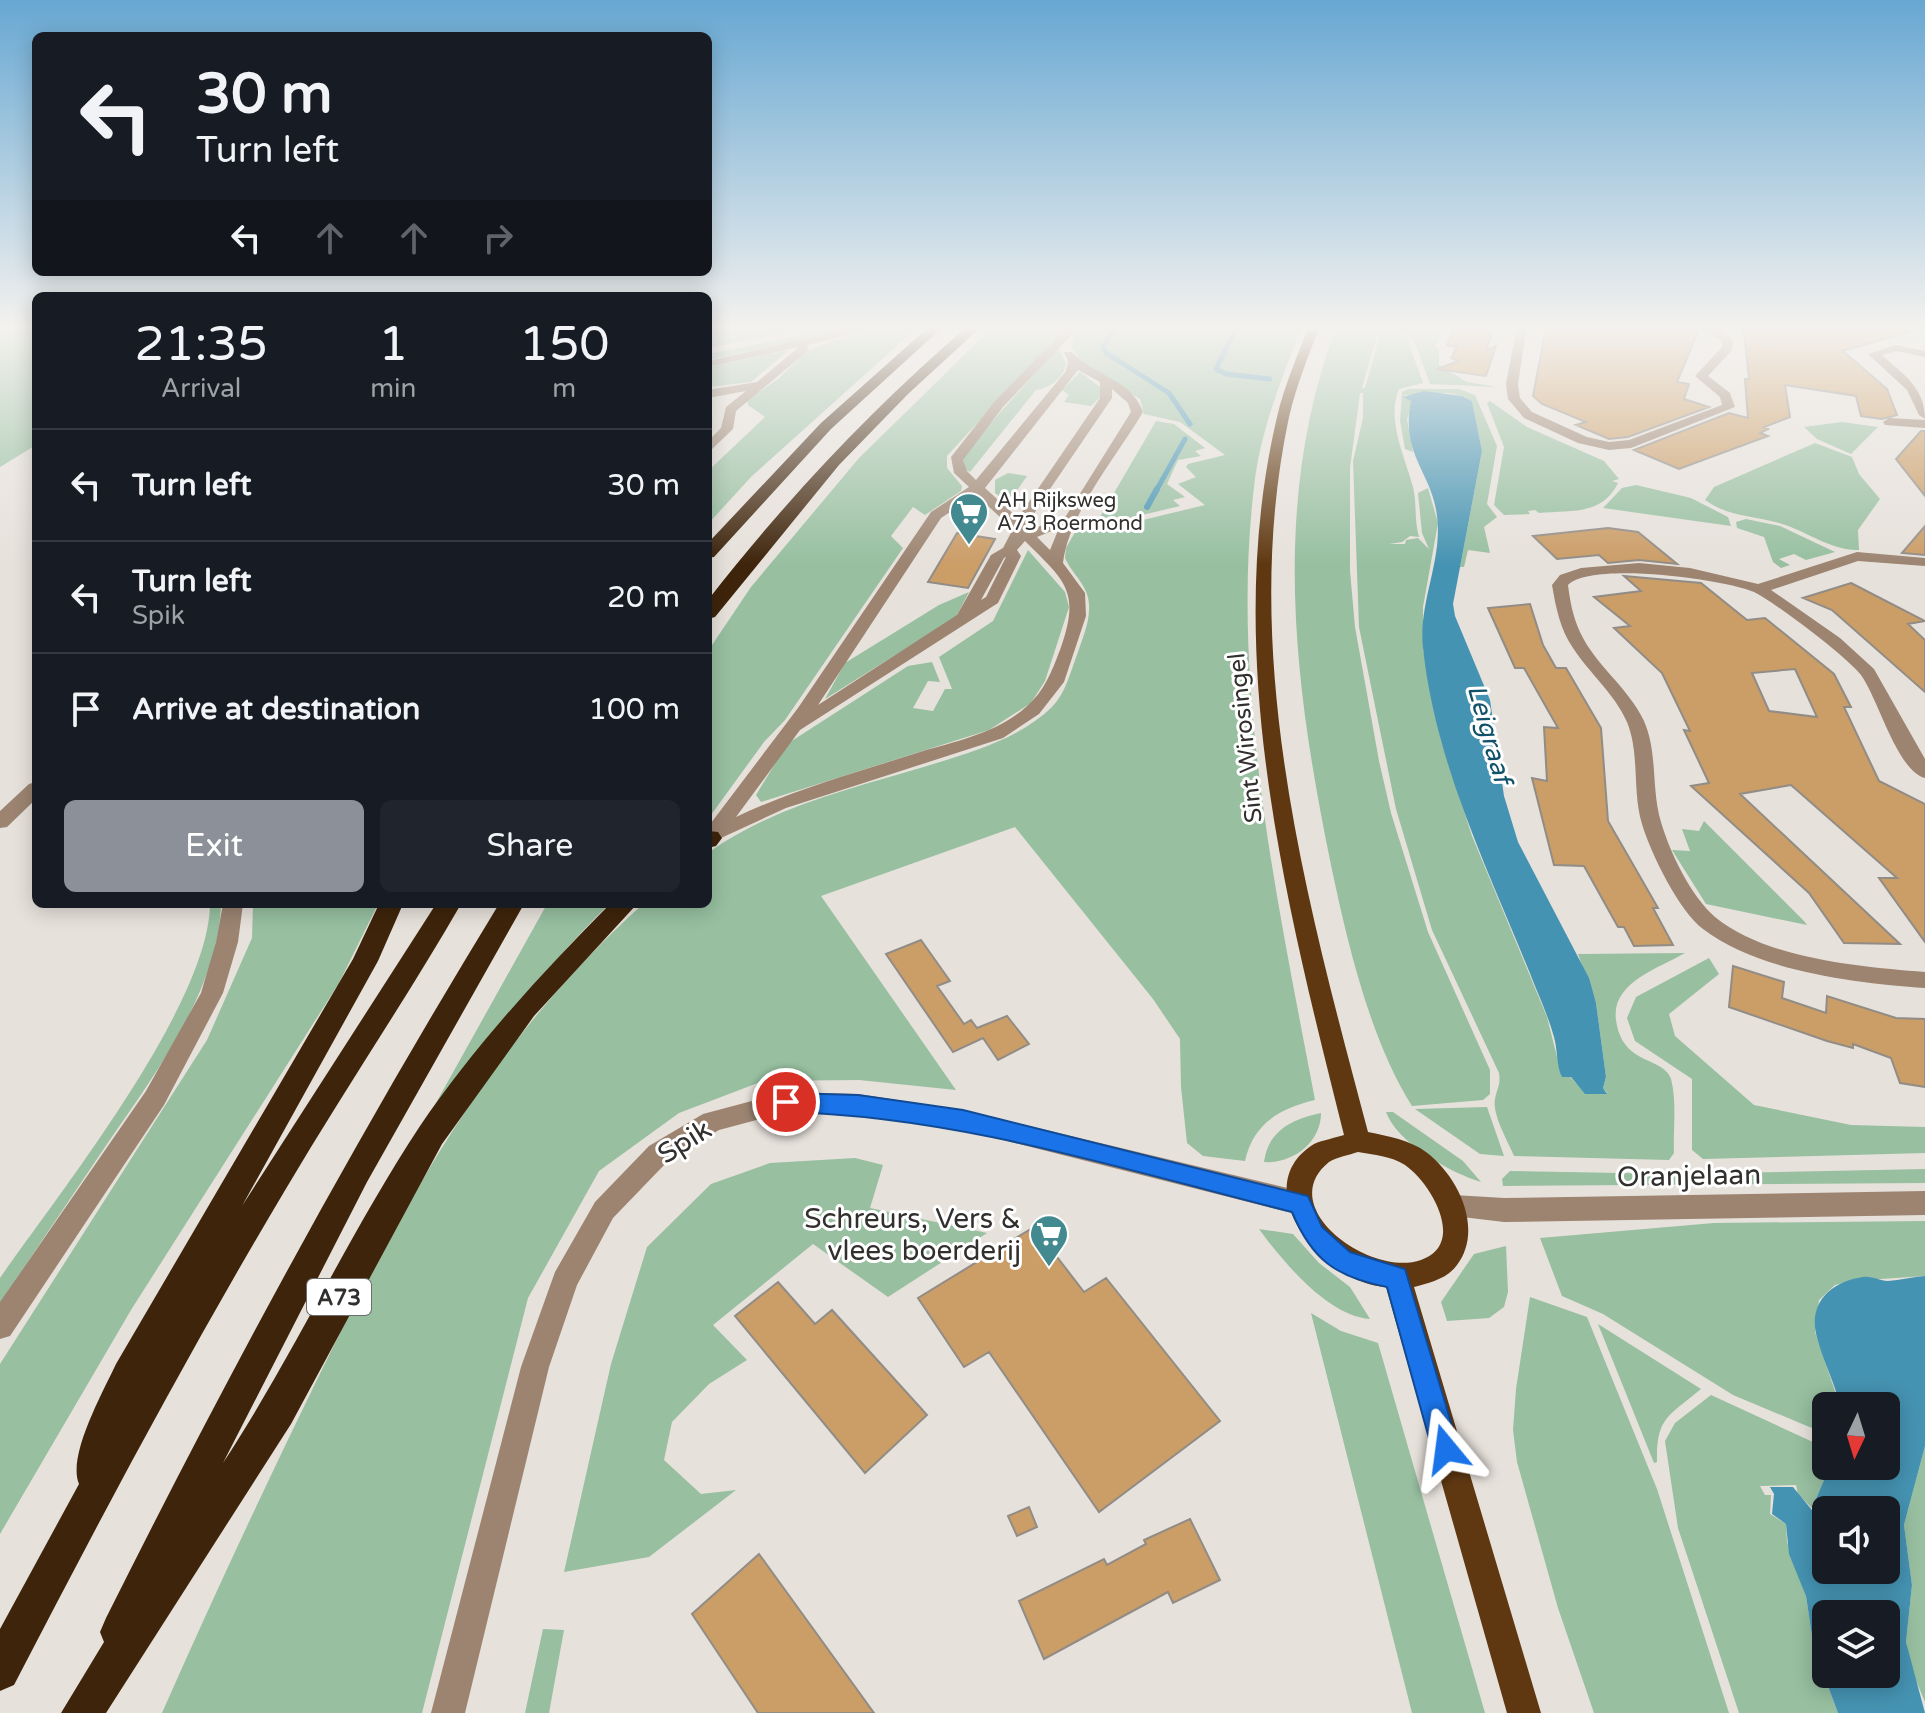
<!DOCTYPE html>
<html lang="en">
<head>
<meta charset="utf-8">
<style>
  :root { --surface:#171b24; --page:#20242c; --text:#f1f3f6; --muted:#9ea1a6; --line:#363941; --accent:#8c9099 }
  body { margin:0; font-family:"Varela Round",sans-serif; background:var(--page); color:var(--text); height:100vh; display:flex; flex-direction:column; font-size:30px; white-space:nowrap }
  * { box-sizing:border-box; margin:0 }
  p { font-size:26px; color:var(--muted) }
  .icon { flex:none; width:44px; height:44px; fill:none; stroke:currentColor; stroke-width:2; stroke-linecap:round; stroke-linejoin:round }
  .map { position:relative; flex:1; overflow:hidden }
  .panel { position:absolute; left:32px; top:292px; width:680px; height:616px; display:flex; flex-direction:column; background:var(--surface); border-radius:12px; box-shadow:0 4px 20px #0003 }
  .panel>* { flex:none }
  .top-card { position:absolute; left:32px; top:32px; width:680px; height:244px; border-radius:12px; box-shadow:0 4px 20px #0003; background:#171b24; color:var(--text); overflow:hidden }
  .needle { width:52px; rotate:184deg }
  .buttons { position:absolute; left:1812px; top:1392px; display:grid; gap:16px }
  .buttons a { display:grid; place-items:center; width:88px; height:88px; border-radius:12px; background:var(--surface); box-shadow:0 4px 20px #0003; font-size:40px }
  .pin { position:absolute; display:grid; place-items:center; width:68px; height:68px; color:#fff; margin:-34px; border:4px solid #fff; border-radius:50%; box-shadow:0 2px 8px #0007 }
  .me { position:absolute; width:88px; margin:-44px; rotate:344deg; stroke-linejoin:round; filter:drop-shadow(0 0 6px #0008) }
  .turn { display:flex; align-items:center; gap:28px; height:168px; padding:0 32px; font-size:36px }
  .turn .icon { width:104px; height:104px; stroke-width:2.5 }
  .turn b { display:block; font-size:56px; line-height:68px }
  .lanes { display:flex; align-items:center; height:76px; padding:0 32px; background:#0003; justify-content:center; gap:40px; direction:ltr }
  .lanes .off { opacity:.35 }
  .eta { display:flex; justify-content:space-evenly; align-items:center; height:136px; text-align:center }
  .eta b { font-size:48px; font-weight:600; line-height:56px }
  .primary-button { display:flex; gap:16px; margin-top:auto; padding:16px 32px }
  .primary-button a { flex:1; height:92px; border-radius:12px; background:var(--accent); color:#fff; font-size:32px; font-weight:600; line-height:92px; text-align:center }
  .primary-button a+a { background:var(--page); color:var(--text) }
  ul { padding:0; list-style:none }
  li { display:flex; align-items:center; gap:24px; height:112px; padding:0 32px; border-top:2px solid var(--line) }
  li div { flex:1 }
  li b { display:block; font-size:30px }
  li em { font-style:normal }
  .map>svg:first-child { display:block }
  .green { fill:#97bfa0 }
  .water { fill:#4593b2; fill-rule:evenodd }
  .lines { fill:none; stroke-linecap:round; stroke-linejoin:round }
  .stream-far1 { stroke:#4593b2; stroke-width:5 }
  .stream { stroke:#4593b2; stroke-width:6 }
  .building { fill:#cb9d67; stroke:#918c86; stroke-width:2; fill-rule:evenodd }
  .minor { fill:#9c8471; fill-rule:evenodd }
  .major { fill:#5f3811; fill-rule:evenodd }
  .highway { fill:#3e240b; fill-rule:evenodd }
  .route { fill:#1a73e8; stroke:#114b97; stroke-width:2 }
  .labels { text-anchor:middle; stroke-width:6; stroke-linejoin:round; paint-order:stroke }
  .far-poi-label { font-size:20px; fill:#32302e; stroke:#fff; text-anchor:start }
  .shield { fill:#fff; stroke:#706e6d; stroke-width:2 }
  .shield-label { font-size:22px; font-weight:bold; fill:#32302e }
  .street-label { font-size:24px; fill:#32302e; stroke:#fff }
  .water-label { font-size:26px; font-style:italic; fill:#125269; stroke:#fff }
  .near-street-label { font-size:28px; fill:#32302e; stroke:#fff }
  .near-poi-label { font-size:28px; fill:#32302e; stroke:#fff; text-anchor:end }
</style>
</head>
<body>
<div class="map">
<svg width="1925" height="1713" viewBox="0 0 1925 1713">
  <rect width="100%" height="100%" fill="#e7e1db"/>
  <path class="green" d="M0 325H36V445L0 467Z
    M708 325H822L708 348Z
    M851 325H870L708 360V354Z
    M893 325H920L751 477 708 524V471L765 417 748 405 747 400 778 379 806 352 830 342Z
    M995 325H1067L947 456V468L962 486 961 491 925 515 913 507 891 536 903 548 785 720 764 742 708 819V651L751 587 859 458Z
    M1083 325H1302C1282 378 1260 431 1254 487 1230 689 1278 903 1315 1100 1280 1108 1253 1124 1245 1161L1203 1156 1187 1143 1181 1087 1180 1039 1153 999 1015 827 821 896 956 1090 859 1080 763 1081 679 1113 599 1171 528 1298 422 1713H162C210 1604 260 1497 312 1390 401 1207 489 1042 643 904H708V853C771 807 854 788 927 766 971 752 1019 739 1052 707 1066 693 1071 670 1078 652 1083 637 1090 621 1089 605 1089 586 1072 574 1065 558L1066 548 1082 520 1122 525 1205 505 1178 484 1196 477 1186 467 1188 464 1225 455 1180 422 1144 414 1140 399 1083 364 1072 348 1074 336Z
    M1337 325H1380L1362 388H1365L1383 325H1396L1407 338 1423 383 1399 389C1386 419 1405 457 1413 487 1417 503 1414 520 1419 537L1410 536 1402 542 1389 544H1405L1406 540 1418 538 1429 549 1422 533 1418 493 1428 488 1438 523 1423 607V649L1441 740 1472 836 1547 1017 1559 1065 1586 1094 1607 1093 1603 1088 1606 1077 1596 1003 1578 954 1685 953C1657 969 1611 983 1616 1020 1618 1035 1624 1047 1637 1055 1648 1062 1667 1066 1671 1079 1677 1101 1673 1131 1674 1153L1669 1160 1514 1156C1508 1141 1492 1115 1495 1099 1497 1088 1501 1085 1499 1073L1432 930 1396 809 1359 627 1353 461 1363 418V393H1360L1350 468V571L1355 627 1379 761 1391 813 1428 932 1490 1070V1094L1483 1100 1412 1106C1370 1040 1347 941 1331 865 1294 685 1270 501 1337 325Z
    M1401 325H1436L1434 334 1440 335 1435 348 1439 349V365L1467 382 1498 387 1430 384 1414 340Z
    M1058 348 1066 363C1064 378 1050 388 1036 390L970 472 965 469 963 459 970 446Z
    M789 350 751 382 708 387V367Z
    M1080 372 1100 387V397L1091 406 1064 402 1069 395 1062 390Z
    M1408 389H1459L1475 395 1497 446 1487 504 1497 517 1484 527 1490 553 1468 550 1464 567H1460L1482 451 1472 401C1446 386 1428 397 1403 395L1412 401 1407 420 1413 452 1405 449 1400 421 1402 392Z
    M1490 401 1527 427 1604 461 1619 479 1612 481 1618 483C1602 516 1570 510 1539 513L1535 510 1528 511 1530 514 1504 515 1494 505 1504 447 1487 403Z
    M1156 421 1174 424 1205 448 1195 451 1201 456 1178 460 1167 484 1185 497 1173 500 1180 506 1121 520 1100 517Z
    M1842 422 1878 427 1851 454 1817 439 1804 427Z
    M1815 443 1852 457 1859 474 1880 499 1858 530 1859 550C1832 551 1808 532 1782 524 1755 515 1730 518 1705 500L1714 487Z
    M1008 473 1027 476 1008 503 995 493V480Z
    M1636 485 1691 498 1728 517 1731 526 1603 508 1622 488Z
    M1746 519 1780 526 1835 552 1806 560 1794 554 1779 559 1790 565 1781 568 1773 562 1764 537 1737 528 1736 522Z
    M1028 550 1065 592 1069 607 1045 681 1031 703 989 730 761 802 756 795 787 744 908 666 932 662 940 682 928 681 913 708 933 711 945 689H952L939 657 993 621Z
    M969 592 956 617 825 699 845 663 939 605Z
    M1704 821 1804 921 1807 925 1706 904 1672 850 1690 851 1682 829 1699 831Z
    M210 904H221C218 994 151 1079 103 1150 69 1201 34 1252 0 1303V1278C60 1192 209 1005 210 904Z
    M253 904H378L339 983 131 1310 0 1534V1364L207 1040 252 938Z
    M547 904H609C542 971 485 1044 427 1119Z
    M1709 958 1719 974 1669 1014 1675 1036 1754 1105 1851 1125 1925 1127V1153L1703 1159 1692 1150V1079L1635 1041 1627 1018 1636 997Z
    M1487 1107 1504 1156 1480 1154 1415 1109Z
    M1386 1112H1393L1463 1161 1481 1182C1451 1173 1397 1143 1386 1112Z
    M1321 1113C1321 1143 1292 1164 1264 1162 1268 1131 1292 1119 1321 1113Z
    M855 1158 883 1165 870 1208 987 1233 888 1297 813 1244 713 1325 747 1360 709 1384 672 1422 664 1460 701 1494 736 1490 649 1557 564 1572 611 1364 647 1247 711 1184 770 1163Z
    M1925 1169V1183L1503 1186 1502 1179 1510 1171 1675 1174Z
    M1925 1221V1276L1851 1281 1835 1285 1819 1300 1815 1332 1840 1406H1826V1434L1733 1395 1603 1314 1562 1296 1540 1238 1714 1223Z
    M1259 1229 1293 1234 1319 1263 1350 1287 1370 1319C1328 1316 1283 1262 1259 1229Z
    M1506 1246 1508 1292 1504 1307 1489 1318 1447 1321 1441 1302 1474 1254Z
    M1530 1297 1587 1317 1657 1489 1729 1713H1594L1558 1608 1517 1462 1513 1430 1516 1389Z
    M1311 1313 1341 1331 1378 1343 1485 1713H1412Z
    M1598 1324 1701 1389C1669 1416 1656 1417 1657 1462L1654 1463Z
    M1711 1395 1826 1448V1466H1830L1812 1508 1798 1494 1796 1485 1760 1486 1765 1495H1771L1770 1514 1786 1524 1787 1542 1806 1596 1814 1649 1838 1713H1739L1678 1528 1665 1441 1675 1423Z
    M1925 1446V1702L1910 1666 1906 1641 1912 1585 1904 1525Z
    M543 1629 564 1630 549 1713H525Z"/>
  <path class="water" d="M1424 391 1462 396 1472 401 1482 451 1453 604 1455 616 1490 700 1504 796 1518 842 1589 978 1596 1003 1606 1077 1603 1088 1607 1094H1585L1571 1077H1562C1556 1065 1558 1051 1554 1037 1549 1019 1542 1003 1535 986 1491 875 1436 768 1423 648 1418 603 1443 560 1437 516 1432 472 1400 455 1411 401L1403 397Z
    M1925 1276V1446L1904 1525 1912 1585 1906 1642 1925 1713H1838L1814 1649 1806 1596 1789 1554 1786 1524 1772 1514 1774 1494 1770 1487H1793L1816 1515 1812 1508 1830 1466H1886V1406H1840C1835 1383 1824 1363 1818 1341 1806 1305 1829 1282 1863 1277 1873 1276 1879 1281 1888 1281 1900 1280 1913 1277 1925 1276ZM1826 1510H1886V1570H1826ZM1826 1614H1886V1674H1826Z"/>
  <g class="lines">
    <path class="stream-far1" d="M1117 325 1103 347 1106 353 1169 393 1190 424
      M1238 325 1216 369 1226 374 1270 379
      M1156 491 1185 439"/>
    <path class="stream" d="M1147 507 1157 489"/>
  </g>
  <path class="building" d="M1456 325H1495L1486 350 1496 346 1486 376 1437 369 1459 361 1451 358 1457 347 1447 345Z
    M1606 325H1687L1698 332 1677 382 1689 384 1684 399 1709 407 1628 437 1609 439 1576 425 1586 422 1542 404 1533 396 1546 328Z
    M1743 325H1908L1909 332 1843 351 1887 389 1897 415 1882 419 1861 416 1856 396 1785 385 1790 417 1764 427 1768 429 1760 433 1768 436 1679 469 1634 450 1729 413 1748 418 1745 379H1749Z
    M1921 431H1925V496L1896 459Z
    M1925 526V555L1902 553Z
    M1608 528 1638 532 1677 564 1639 560 1608 563 1599 555 1557 559 1533 536Z
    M957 533 995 539 968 588 928 582Z
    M1624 576 1701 583 1747 620 1765 618 1834 674 1851 707H1844L1879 781 1925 804V942L1879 878H1897L1791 785 1740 794 1900 944 1844 943 1809 893 1691 786 1709 783 1684 730 1690 731 1662 673 1614 628 1630 626 1594 597 1641 591ZM1795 669 1817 717 1769 711 1752 673Z
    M1851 583 1925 621 1908 624 1925 640V692L1832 610 1803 598Z
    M1530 604 1543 645 1556 668H1566L1601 728 1608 821 1658 908H1653L1673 945 1634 946 1624 927H1618L1584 866 1554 865 1532 778 1547 781 1544 727 1558 728 1524 668H1515L1488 608Z
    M921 940 950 981 937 986 964 1024 971 1020 977 1028 1007 1016 1029 1044 998 1060 983 1038 953 1052 886 954Z
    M1733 966 1784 982 1782 998 1826 1013 1827 996 1896 1018 1925 1019V1087L1900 1083 1891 1058 1853 1044V1048L1827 1041 1729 1007Z
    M1034 1227 1084 1292 1106 1278 1220 1421 1099 1512 989 1352 964 1367 918 1298Z
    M778 1282 815 1324 832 1310 927 1415 865 1473 735 1316Z
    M1029 1507 1037 1527 1017 1536 1008 1516Z
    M1190 1519 1220 1580 1173 1603 1168 1592 1044 1659 1019 1601 1104 1559 1107 1565 1146 1544 1144 1540Z
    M759 1554 874 1713H758L692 1614Z"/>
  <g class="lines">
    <path class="minor" d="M866 325H888L807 345 809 350 736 411 733 429 708 453V441L721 428 726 407 746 391 708 398V390L757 382 799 347 708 367V361Z
      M1069 325H1081L1003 407 963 460 967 471 976 480 1066 371 1068 361 1064 352H1072C1093 376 1132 379 1143 412 1117 456 1069 512 1063 563L1085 593 1086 616 1064 682 1039 714 1003 738 786 808 708 844V827L798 708 931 512 969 487 954 473 951 457 995 401ZM1078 370 1100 382V398L1018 518 985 488ZM1112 389 1128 403 1131 412 1066 516 1030 530 1028 528 1037 508 1112 398ZM976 495 1013 529 1003 548 991 555 957 615 818 705 941 518ZM1059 528 1050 550 1037 537ZM1025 541C1066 582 1081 591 1060 650 1052 671 1044 692 1026 707 997 733 957 741 920 752 858 772 795 789 736 817L800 730 998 603 1021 556 1017 550ZM1006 557 986 597 981 600 1004 558Z
      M1517 325H1527L1518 384 1520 398 1532 412 1587 437 1609 442 1629 440 1722 405 1720 397 1695 376 1722 347V341L1690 325 1721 330 1733 340 1732 350 1708 376 1730 393 1735 407 1631 448 1609 450 1578 443 1524 418 1508 399 1506 384Z
      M1896 345 1925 351V357L1896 351 1882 355C1904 375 1925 388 1925 419L1919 415 1907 390 1868 354Z
      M1889 418 1925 420V428L1885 425 1883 422Z
      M1857 552 1925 558V566L1858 561 1771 590 1840 638 1874 669 1925 759V778C1897 771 1878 698 1861 675 1846 656 1776 603 1754 592 1724 579 1591 561 1568 585 1570 601 1573 617 1580 632 1595 665 1628 687 1644 721 1658 753 1651 789 1661 822 1670 853 1691 896 1715 917 1766 959 1862 967 1925 972V988C1857 983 1759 972 1703 929 1679 911 1651 854 1642 824 1632 791 1640 754 1627 722 1614 693 1590 674 1573 648 1560 629 1556 608 1552 585L1560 575 1581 568 1639 563 1690 568 1758 584Z
      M36 782V799L7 827 0 828V811L29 784Z
      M223 904H243L238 942 223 993 164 1105 10 1336 0 1339V1302L146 1091 201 993 216 942Z
      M786 1092 858 1094 963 1110 1300 1191 1309 1195 1313 1203 1309 1211 1300 1215 963 1130 858 1114 786 1112 719 1130 667 1162 613 1218 577 1285 549 1367 465 1713H431L521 1367 555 1272 595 1202 649 1146 703 1114Z
      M1925 1191V1215L1504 1222 1445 1215 1441 1207 1445 1199 1454 1195 1504 1198Z"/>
    <path class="major" d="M1309 325H1320C1309 355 1296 386 1289 417 1238 656 1307 902 1368 1132 1388 1136 1410 1140 1426 1152 1458 1176 1484 1229 1457 1265 1447 1279 1429 1283 1414 1287L1541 1713H1507L1386 1287C1326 1285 1243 1188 1314 1144 1323 1140 1335 1138 1344 1135 1286 903 1221 655 1277 417 1284 386 1298 355 1309 325ZM1358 1152C1374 1155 1391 1156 1405 1165 1431 1183 1467 1244 1421 1260 1370 1278 1273 1207 1329 1162 1337 1157 1349 1155 1358 1152Z"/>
    <path class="highway" d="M931 325H945L831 429 714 557 708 558V543L821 423Z
      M969 325H983L908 394 839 465 715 617 708 619V600C786 500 872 408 969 325Z
      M708 831 718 832 722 838 716 846 708 848Z
      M379 904H403L378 961 242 1206 436 904H461C405 1001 341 1095 284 1192 188 1353 100 1519 14 1685L0 1691V1629L79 1484C67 1456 103 1392 116 1364L353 959Z
      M499 904H524L367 1182 223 1463C294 1355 348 1235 420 1126 475 1045 541 974 610 904H637L534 1016 442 1144 291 1424 106 1713H61L104 1642 100 1632 106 1618C228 1374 357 1136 499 904Z"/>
  </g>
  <linearGradient id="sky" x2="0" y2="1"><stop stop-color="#67a7d2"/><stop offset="0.58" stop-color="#f4f2ef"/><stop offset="1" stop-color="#f4f2ef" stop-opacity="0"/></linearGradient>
  <rect width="1925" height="565" fill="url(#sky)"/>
  <path class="route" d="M786 1093 858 1095 963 1110 1308 1196 1322 1227 1350 1252 1405 1269 1459 1449 1455 1459 1446 1463 1436 1459 1432 1449 1387 1287C1336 1277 1312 1260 1292 1212 1125 1170 959 1116 786 1112L778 1109 775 1102 778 1096Z"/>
  <defs>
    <symbol id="supermarket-pin" viewBox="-11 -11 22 30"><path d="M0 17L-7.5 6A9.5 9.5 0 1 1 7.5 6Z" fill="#428990" stroke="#fff"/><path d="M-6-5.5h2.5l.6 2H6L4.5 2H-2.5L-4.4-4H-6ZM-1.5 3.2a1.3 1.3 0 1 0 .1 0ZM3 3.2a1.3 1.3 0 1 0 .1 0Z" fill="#fff"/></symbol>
  </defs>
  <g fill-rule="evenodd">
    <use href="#supermarket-pin" x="947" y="490" width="44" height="60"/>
    <use href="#supermarket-pin" x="1027" y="1212" width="44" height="60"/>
  </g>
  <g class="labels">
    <g class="far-poi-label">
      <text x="997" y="507">AH Rijksweg<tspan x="997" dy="23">A73 Roermond</tspan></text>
    </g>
    <rect class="shield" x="307" y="1279" width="64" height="36" rx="6"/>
    <g class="shield-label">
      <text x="339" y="1305">A73</text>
    </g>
    <g class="street-label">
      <text transform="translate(1245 738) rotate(-96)" y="8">Sint Wirosingel</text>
    </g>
    <g class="water-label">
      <text transform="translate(1490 734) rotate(74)" y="9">Leigraaf</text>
    </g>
    <g class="near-street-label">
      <text transform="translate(684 1141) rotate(-32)" y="10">Spik</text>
      <text transform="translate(1689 1175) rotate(-1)" y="10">Oranjelaan</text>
    </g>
    <g class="near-poi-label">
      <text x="1021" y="1228">Schreurs, Vers &amp;<tspan x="1021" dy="32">vlees boerderij</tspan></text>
    </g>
  </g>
</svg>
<div class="buttons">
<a><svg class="needle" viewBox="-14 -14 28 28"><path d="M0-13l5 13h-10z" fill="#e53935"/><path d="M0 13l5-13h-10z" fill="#9ea1a6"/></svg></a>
<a><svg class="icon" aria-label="sound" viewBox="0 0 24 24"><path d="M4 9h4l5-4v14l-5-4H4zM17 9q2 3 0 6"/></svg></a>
<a><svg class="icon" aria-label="layers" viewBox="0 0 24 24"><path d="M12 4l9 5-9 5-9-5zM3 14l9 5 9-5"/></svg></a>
</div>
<div class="pin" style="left:786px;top:1102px;background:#d93025"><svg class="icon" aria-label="arrive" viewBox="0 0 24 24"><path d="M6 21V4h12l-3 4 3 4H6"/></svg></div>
<svg class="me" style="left:1446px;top:1449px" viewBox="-20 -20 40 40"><path d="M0-17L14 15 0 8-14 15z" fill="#1a73e8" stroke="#fff" stroke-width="4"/></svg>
<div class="top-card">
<div class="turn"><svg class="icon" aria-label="left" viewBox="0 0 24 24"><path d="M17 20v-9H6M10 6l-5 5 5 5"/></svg><div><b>30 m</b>Turn left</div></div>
<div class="lanes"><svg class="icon" aria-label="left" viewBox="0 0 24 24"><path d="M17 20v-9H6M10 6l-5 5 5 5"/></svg><svg class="icon off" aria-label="ahead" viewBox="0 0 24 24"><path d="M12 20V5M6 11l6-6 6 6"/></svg><svg class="icon off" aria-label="ahead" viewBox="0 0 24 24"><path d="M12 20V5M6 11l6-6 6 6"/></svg><svg class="icon off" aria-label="right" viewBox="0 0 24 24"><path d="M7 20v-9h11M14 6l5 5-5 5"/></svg></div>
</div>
<section class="panel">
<div class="eta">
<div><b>21:35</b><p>Arrival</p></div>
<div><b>1</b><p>min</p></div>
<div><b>150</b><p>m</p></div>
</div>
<ul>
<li><svg class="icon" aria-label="left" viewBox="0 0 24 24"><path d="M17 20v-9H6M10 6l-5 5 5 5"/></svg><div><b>Turn left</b></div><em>30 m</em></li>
<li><svg class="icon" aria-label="left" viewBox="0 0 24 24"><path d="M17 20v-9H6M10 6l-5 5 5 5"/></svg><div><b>Turn left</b><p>Spik</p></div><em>20 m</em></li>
<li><svg class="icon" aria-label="arrive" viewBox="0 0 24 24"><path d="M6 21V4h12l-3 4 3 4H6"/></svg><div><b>Arrive at destination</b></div><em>100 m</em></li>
</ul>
<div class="primary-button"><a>Exit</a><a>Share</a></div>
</section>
</div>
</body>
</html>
